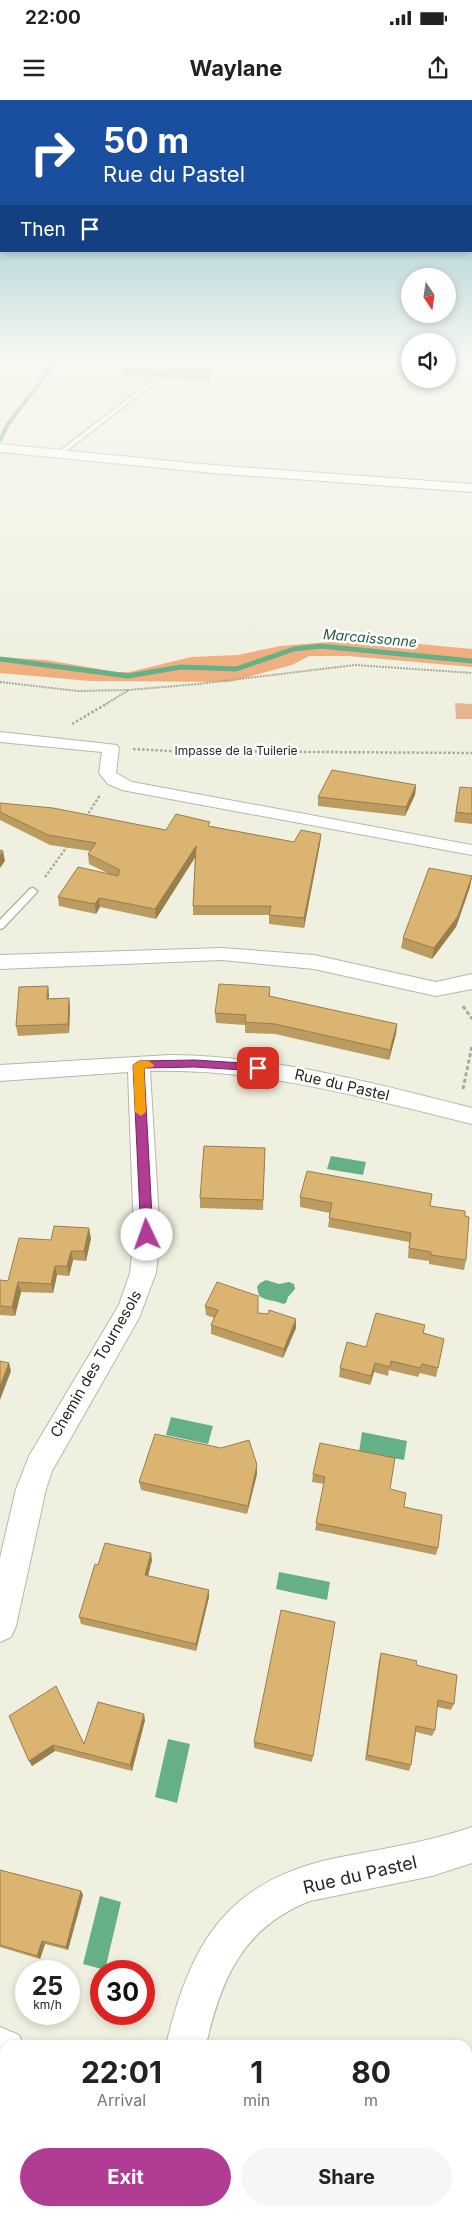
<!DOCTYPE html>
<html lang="en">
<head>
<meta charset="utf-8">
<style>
  :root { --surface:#fff; --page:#f6f6f6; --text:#222; --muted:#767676; --accent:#b13c94 }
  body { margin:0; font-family:Inter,sans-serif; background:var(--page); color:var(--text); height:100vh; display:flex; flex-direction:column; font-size:19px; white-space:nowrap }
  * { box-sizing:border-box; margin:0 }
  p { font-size:16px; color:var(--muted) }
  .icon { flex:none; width:28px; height:28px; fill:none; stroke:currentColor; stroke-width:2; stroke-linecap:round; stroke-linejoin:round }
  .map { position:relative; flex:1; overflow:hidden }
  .side { position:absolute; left:0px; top:1940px; width:472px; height:176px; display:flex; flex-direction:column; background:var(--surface); border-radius:15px 15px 0 0; box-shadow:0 2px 8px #0003 }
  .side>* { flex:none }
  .banner { position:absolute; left:0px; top:0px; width:472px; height:152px; box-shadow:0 2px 8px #0003; background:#1a4fa0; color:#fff; overflow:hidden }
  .needle { width:32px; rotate:167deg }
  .tools { position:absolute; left:401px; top:168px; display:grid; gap:10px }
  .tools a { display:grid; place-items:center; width:55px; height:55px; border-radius:50%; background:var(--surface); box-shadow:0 2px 8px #0003; font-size:25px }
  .speed { position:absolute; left:15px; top:1860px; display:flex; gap:10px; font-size:25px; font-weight:700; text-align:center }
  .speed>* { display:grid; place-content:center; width:65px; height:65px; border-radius:50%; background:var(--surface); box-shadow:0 2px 8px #0003; line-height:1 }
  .speed small { font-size:12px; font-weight:400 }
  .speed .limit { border:8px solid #d22; background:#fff; color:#111 }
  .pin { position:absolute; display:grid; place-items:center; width:42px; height:42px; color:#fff; margin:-21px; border-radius:10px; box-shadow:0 2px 8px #0006 }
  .me { position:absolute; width:55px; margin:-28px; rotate:357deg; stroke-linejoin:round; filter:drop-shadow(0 0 4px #0008) }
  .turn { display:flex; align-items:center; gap:18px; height:105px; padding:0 20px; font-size:22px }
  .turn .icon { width:65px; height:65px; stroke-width:2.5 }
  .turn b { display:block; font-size:35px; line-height:42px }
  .then { display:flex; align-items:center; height:48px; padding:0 20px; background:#0003; gap:10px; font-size:19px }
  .eta { display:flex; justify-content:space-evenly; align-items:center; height:85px; text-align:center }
  .eta b { font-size:30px; font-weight:700; line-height:35px }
  .cta { display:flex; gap:10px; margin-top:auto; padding:10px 20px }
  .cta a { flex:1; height:58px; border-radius:30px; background:var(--accent); color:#fff; font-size:20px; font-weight:700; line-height:58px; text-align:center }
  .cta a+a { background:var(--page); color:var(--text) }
  .status { display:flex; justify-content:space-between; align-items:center; height:35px; padding:0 25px; background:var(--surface); direction:ltr }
  .status svg { height:14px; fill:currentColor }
  header { display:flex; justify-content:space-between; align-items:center; height:65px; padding:0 20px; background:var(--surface); font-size:22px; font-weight:700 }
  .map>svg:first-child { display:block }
  .green { fill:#e7b490 }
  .forest { fill:#f0af81 }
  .water { fill:#65b087 }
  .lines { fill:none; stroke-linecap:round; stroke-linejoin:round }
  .stream-far1 { stroke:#65b087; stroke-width:4 }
  .stream { stroke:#65b087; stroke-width:5 }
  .lane-casing { stroke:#b7b7a8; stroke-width:3 }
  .street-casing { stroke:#b7b7a8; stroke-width:2 }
  .secondary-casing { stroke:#b7b7a8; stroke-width:2 }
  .path-far2 { stroke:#aaaa9e; stroke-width:2; stroke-dasharray:2 1; stroke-linecap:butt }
  .path-far1 { stroke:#aaaa9e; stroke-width:2.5; stroke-dasharray:2.5 2; stroke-linecap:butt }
  .path { stroke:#aaaa9e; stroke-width:3; stroke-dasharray:4 2.5; stroke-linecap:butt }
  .lane { fill:#fff; fill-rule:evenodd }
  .street { fill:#fff; fill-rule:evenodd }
  .secondary { fill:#fff; fill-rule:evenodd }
  .wall { fill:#bb9b60 }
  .shaded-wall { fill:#997e4e }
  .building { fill:#dab470; stroke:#997e4e }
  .route { fill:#b13c94; stroke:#732760 }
  .slow { fill:#f59e0b }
  .labels { text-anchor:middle; stroke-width:5; stroke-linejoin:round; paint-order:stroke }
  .far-street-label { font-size:12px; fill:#282822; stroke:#fff }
  .far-water-label { font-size:14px; font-style:italic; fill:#21593d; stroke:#fff }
  .street-label { font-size:15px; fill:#282822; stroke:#fff }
  .near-street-label { font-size:18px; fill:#282822; stroke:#fff }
</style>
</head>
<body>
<div class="status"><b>22:00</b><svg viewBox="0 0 49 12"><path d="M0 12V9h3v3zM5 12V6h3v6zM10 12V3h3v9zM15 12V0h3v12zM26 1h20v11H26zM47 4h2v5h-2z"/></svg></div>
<header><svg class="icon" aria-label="menu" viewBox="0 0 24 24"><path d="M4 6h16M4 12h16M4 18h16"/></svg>Waylane<svg class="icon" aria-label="share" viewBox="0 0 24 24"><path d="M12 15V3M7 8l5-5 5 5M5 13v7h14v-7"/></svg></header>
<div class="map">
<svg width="472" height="2116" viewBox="0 0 472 2116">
  <rect width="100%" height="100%" fill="#f0f0e1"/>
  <path class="green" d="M455 603 472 604V619H456Z"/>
  <path class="forest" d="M367 539 472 549V567L348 556H309L292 565 229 582 90 581 0 573V557L46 560 117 572H130L191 557 238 555 280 546Z"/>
  <path class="water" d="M331 1056 366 1062 363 1075 327 1069Z
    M266 1180 279 1184 289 1182 294 1184 295 1189 288 1197 286 1203 283 1204C275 1200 266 1201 259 1196L257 1187 260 1183Z
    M171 1317 213 1326 208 1344 166 1335Z
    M362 1332 407 1341 404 1360 359 1352Z
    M279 1472 330 1482 327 1500 276 1489Z
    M168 1639 190 1644 177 1703 155 1697Z
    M100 1796 121 1802 105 1870 83 1864Z"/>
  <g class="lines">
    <path class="stream-far1" d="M0 340 8 324 59 258"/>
    <path class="stream" d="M0 559 128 576 181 567 236 569 294 549 320 546 472 561"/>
    <defs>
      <path id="lane" d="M150 282 154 283 61 355H57V353Z
        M33 788 37 791 36 793 3 828 0 829V820L30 789Z"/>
      <path id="street" d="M0 632 117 645 119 648 116 673 132 682 472 745V755L122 690 108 684 99 673 102 652 0 642Z
        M222 848 314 855 436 882 472 874V889L436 896 314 869 222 860 0 869V855Z
        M170 955C274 956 372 983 472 1008V1024C366 998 261 968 150 971L160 1135 156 1173 139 1218 52 1371 46 1389 16 1526 11 1537 0 1542V1458L16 1389 29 1356 119 1205 130 1173 134 1135 128 972 0 981V965Z
        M472 1727V1763L432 1776 310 1801C243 1827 221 1879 206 1945H166C190 1845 225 1783 331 1759 379 1749 426 1743 472 1727Z
        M0 1927 19 1935 23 1945H5V1969L0 1967Z
        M181 2111H223L224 2116H182Z"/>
      <path id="secondary" d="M0 344 212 365 472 384V392L212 373 0 352Z"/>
    </defs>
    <use href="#lane" class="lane-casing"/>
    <use href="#street" class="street-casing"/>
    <use href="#secondary" class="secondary-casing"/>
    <path class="path-far2" d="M0 582 78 591 129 590 198 584 355 565 472 573
      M106 604 129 590"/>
    <path class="path-far1" d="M72 624 108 603
      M133 649 170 651 472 653
      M86 717 100 695
      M45 777 69 744"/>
    <path class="path" d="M463 906 472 919
      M463 989 472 946"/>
    <use href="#lane" class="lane"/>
    <use href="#street" class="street"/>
    <use href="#secondary" class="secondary"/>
  </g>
  <path class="wall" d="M211 258 209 281 123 275 122 268Z
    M416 685 415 695 405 716 318 706V697Z
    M460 687 472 688V724L454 722Z
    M0 703 166 730 210 726 294 742 321 734 320 744 304 828 269 824V815H193V806L195 757 156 819 100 807 96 814 59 806 58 797 109 774 89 764 88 754 90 751 50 745 0 720Z
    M470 787 456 827 432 859 401 848 403 838Z
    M48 886 49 899 69 898 70 908 69 933 18 936 16 926Z
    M270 887V896L397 924 396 934 389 960 275 934 245 933V925L216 923 215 913Z
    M265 1048 263 1110 200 1108V1098Z
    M300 1097 430 1106 465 1116 466 1160 464 1170 429 1164V1161L408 1158 409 1142 328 1127 330 1113 300 1107Z
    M91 1138 86 1161 73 1160 69 1176 57 1175 53 1193 21 1192 15 1216 0 1215V1180L8 1181 51 1140Z
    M205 1206 258 1213 296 1228 283 1258 211 1234V1225L214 1218 206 1215Z
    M423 1233 438 1268 436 1277 420 1273 418 1277 389 1270 388 1276 374 1272 370 1285 339 1277 340 1268 366 1247Z
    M257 1365V1374L247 1414 141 1390 139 1382Z
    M313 1374 390 1389 438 1448 436 1455 315 1430 324 1384 312 1382Z
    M152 1460 148 1476 209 1490V1497L196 1551 81 1524 79 1517 98 1465Z
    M335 1522 312 1662 254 1648V1642Z
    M381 1553 416 1565 454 1604 451 1610 437 1607 435 1630 432 1636 416 1632 411 1665 409 1671 365 1660 379 1560Z
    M9 1616 84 1644 145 1620 132 1671 55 1651 32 1666Z
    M0 1770 81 1791 83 1795 68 1850 45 1844 40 1859 0 1847Z
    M456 2111H468L472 2116H458L456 2115Z"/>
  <path class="shaded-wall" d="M416 685 415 695 405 716 406 707Z
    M321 734 320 744 304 828V818Z
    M196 746V756L156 819 155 809Z
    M3 751 5 761 0 768V756Z
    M472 777 470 787 456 827 432 859 434 848Z
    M99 798 100 807 96 814 95 804Z
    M48 886 49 895 48 909 47 899Z
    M69 898 70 908 69 933 68 924Z
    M397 924 396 934 389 960 390 950Z
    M89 1128 91 1138 86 1161 84 1151Z
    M71 1151 73 1160 69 1176 67 1166Z
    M55 1166 57 1175 53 1193 51 1184Z
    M18 1182 21 1192 15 1216 12 1207Z
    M296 1219V1228L283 1258 284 1249Z
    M9 1263 11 1271 0 1300V1286Z
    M375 1263 374 1272 370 1285 371 1276Z
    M257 1365V1374L247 1414 248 1406Z
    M151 1453 152 1460 146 1483 145 1475Z
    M209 1490V1497L196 1551V1544Z
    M144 1614 145 1620 132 1671 130 1665Z
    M53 1645 55 1651 32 1666 29 1661Z
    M81 1791 83 1795 68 1850 66 1847Z
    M42 1841 45 1844 40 1859 37 1856Z"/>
  <path class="building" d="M136 258H211L209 275 122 268Z
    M332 670 416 685 406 707 318 697Z
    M460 687 472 688V714L456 712Z
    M0 703 53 708 166 730 176 714 210 722 208 726 294 742 301 730 321 734 304 818 269 815 271 806H193L196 746 155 809 99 798 95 804 58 797 78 767 118 776 120 770 88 754 96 743 48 735 0 712Z
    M0 750 3 751 0 756Z
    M429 768 472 776 458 816 434 848 403 838Z
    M219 884 270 887 269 896 397 924 390 950 275 924 245 922 246 915 215 913Z
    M48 886 47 899 69 898 68 924 16 926 19 887Z
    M204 1046 265 1048 263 1100 200 1098Z
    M307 1071 432 1094 430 1106 465 1111V1116L469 1117 466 1160 431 1155V1152L409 1148 411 1133 329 1118 332 1103 300 1097Z
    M54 1126 89 1128 84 1151H71L67 1166H55L51 1184 18 1182 12 1207 0 1206V1180L8 1181 19 1138 51 1140Z
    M217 1182 258 1196V1213L268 1214 269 1210 296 1219 284 1249 211 1225 218 1210 205 1206Z
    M376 1213 425 1225 423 1233 444 1239 438 1268 422 1264 420 1268 391 1261 390 1267 375 1263 371 1276 340 1268 347 1242 366 1247Z
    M0 1261 9 1263 0 1286Z
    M155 1334 221 1348 249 1340 257 1365 248 1406 139 1382Z
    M320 1343 395 1358 390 1389 406 1393 404 1407 442 1415 438 1448 316 1423 325 1377 313 1374Z
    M105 1443 151 1453 145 1475 209 1490 196 1544 79 1517 95 1464 98 1465Z
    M281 1510 335 1522 313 1656 254 1642Z
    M381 1553 417 1561 416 1565 457 1575 454 1604 438 1600 435 1630 416 1626 411 1665 367 1655Z
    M56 1586 84 1644 98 1602 144 1614 130 1665 53 1645 29 1661 9 1616Z
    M0 1770 81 1791 66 1847 42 1841 37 1856 0 1845Z
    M468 2033 472 2034V2116H459L460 2111H468Z
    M342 2111H413V2116H341Z"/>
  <linearGradient id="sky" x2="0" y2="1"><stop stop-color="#73b2c1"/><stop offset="0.47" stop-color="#f8f8f2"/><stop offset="1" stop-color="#f8f8f2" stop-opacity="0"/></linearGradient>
  <rect width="472" height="554" fill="url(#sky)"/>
  <path class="route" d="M195 960 258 964 263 968 258 971 195 967 144 968 153 1135 151 1138H142L141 1135 133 965 139 961Z"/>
  <path class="slow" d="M139 961H149L154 965 153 967 144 968 146 1012 141 1016 135 1012 133 965Z"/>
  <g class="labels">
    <g class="far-street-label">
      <text x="236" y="655">Impasse de la Tuilerie</text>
    </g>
    <g class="far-water-label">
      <text transform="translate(370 538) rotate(5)" y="5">Marcaissonne</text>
    </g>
    <g class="street-label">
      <text transform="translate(342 985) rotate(13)" y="5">Rue du Pastel</text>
      <text transform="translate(96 1264) rotate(-60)" y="5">Chemin des Tournesols</text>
    </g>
    <g class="near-street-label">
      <text transform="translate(360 1775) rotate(-13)" y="6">Rue du Pastel</text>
    </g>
  </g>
</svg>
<div class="tools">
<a><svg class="needle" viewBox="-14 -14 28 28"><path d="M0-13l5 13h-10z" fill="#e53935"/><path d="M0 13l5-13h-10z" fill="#767676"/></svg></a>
<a><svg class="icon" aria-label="sound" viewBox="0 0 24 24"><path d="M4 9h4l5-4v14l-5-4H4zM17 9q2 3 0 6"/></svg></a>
</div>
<div class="speed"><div>25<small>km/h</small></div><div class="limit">30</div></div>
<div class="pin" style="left:258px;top:968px;background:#d93025"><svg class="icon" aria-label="arrive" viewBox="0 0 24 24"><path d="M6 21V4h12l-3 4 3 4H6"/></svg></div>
<svg class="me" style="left:147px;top:1135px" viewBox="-20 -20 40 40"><circle r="19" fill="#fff"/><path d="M0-13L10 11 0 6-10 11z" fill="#b13c94"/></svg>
<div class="banner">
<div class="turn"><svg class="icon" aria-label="right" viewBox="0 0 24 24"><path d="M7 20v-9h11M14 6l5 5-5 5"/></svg><div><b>50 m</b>Rue du Pastel</div></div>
<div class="then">Then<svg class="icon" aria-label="arrive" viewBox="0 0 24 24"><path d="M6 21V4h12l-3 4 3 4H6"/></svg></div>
</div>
<section class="side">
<div class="eta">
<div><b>22:01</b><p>Arrival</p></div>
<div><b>1</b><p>min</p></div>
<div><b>80</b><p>m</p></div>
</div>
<div class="cta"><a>Exit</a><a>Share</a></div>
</section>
</div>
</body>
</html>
